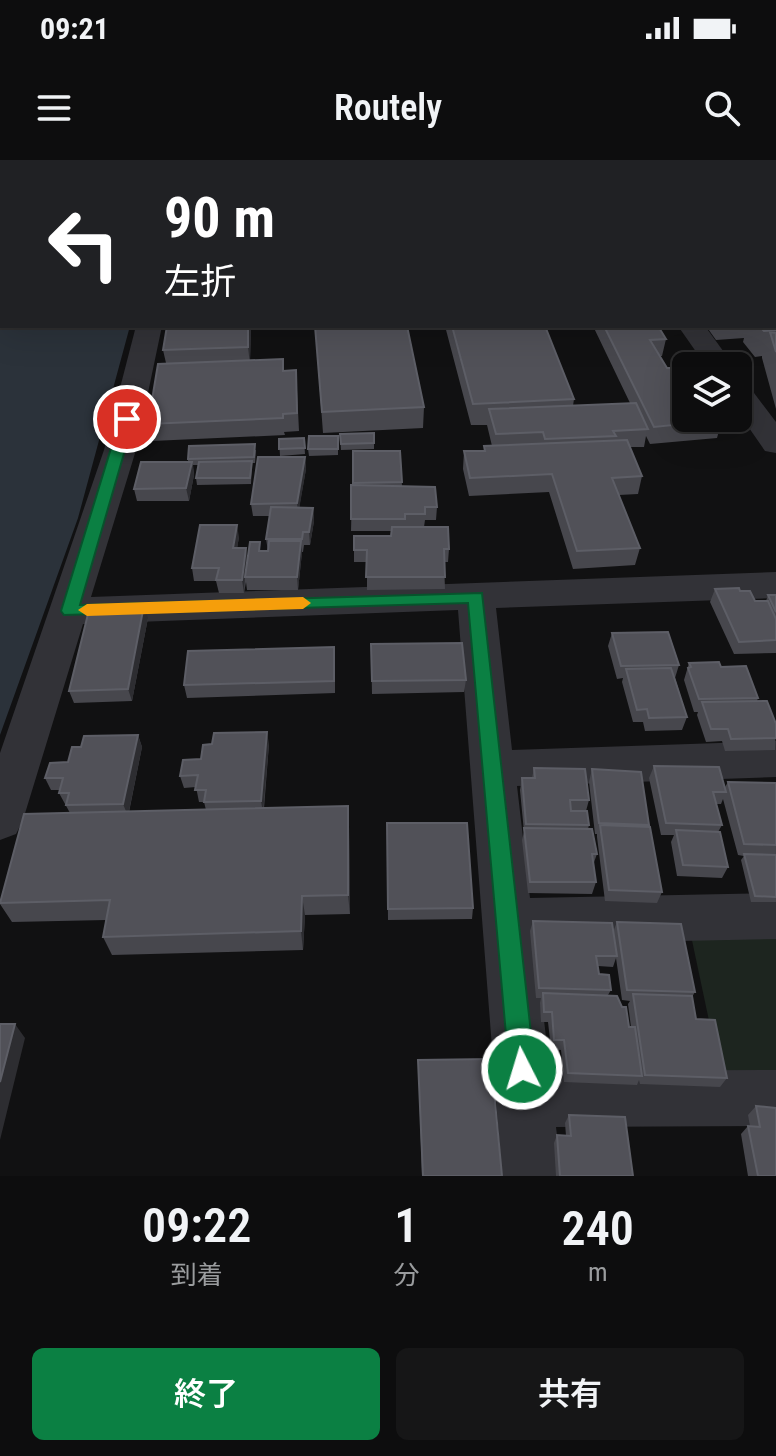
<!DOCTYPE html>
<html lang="ja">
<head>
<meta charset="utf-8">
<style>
  :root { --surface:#0d0d0e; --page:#161617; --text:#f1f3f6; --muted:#9a9c9e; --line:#2d2d2e; --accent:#0b8043 }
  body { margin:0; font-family:"Roboto Condensed","Noto Sans JP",sans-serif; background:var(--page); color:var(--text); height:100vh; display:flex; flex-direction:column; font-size:30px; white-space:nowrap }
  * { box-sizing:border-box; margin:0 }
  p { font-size:26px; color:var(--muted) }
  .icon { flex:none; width:44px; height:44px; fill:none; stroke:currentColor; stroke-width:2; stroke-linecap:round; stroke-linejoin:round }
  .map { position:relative; height:1016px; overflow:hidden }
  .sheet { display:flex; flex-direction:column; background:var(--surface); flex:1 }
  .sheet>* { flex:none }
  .top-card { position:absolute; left:0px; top:0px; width:776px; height:168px; box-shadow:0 8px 32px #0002,0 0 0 2px var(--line); background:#202124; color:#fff; overflow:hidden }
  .controls { position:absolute; left:672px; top:192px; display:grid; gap:16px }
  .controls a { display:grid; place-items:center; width:80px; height:80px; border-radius:12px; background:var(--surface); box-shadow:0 8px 32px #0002,0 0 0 2px var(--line); font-size:40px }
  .pin { position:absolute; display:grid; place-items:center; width:68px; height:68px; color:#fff; margin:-34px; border:4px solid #fff; border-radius:50%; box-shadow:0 2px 8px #0007 }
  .me { position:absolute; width:88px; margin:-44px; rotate:355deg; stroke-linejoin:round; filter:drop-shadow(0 0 6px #0008) }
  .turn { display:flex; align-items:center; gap:28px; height:168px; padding:0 32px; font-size:36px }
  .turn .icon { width:104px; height:104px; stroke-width:2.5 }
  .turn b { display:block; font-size:56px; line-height:68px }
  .eta { display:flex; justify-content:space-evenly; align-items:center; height:136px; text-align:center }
  .eta b { font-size:48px; font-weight:600; line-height:56px }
  .action { display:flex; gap:16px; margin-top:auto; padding:16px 32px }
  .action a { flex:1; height:92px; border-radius:12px; background:var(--accent); color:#fff; font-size:32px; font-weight:600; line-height:92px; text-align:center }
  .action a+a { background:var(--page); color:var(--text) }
  .status { display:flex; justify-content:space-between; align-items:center; height:56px; padding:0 40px; background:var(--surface); direction:ltr }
  .status svg { height:22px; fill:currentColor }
  header { display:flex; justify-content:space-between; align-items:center; height:104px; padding:0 32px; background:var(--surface); font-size:36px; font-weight:600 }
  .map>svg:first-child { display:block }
  .green { fill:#1d251f }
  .water { fill:#2b323a }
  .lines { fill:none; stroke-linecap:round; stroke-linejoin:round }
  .street { fill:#323237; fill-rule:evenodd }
  .secondary { fill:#404147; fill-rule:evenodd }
  .wall { fill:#47474d; fill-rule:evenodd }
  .shaded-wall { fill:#2d2d31 }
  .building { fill:#515158; stroke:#5d5e66; stroke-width:2 }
  .route { fill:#0b8043; stroke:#07532c; stroke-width:2 }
  .slow { fill:#f59e0b }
</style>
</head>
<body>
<div class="status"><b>09:21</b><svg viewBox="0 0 49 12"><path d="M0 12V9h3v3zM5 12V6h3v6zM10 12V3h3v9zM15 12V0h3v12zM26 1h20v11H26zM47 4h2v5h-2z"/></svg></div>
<header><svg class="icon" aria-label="menu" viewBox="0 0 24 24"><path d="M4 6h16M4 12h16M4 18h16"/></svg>Routely<svg class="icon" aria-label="search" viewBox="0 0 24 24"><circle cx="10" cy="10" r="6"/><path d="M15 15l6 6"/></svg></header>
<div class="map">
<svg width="776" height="1016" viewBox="0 0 776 1016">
  <rect width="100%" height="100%" fill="#111112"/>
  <path class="green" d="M690 771 776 772V923L722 922Z"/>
  <path class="water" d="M0 0H175L2 2V166H130L78 358 0 575Z"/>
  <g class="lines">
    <path class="street" d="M179 0H199V2H179Z
      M564 0H584L585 2H565Z
      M136 166H162L136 290 91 437 776 412V438L496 448 512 590 776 581V617L517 626 530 738 776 733V779L535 784 550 911 776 910V966L556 967 562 1016H502L458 450 83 464 23 660 16 674 0 680V593L104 290Z
      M678 166H705L734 206H706Z
      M738 222 748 225 776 262V293L765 291 738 252Z"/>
    <path class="secondary" d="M774 21H776V39H774Z"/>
  </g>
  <path class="wall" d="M592 0H644L646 2H594Z
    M663 0H718L720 2H665Z
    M776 129V249L762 198V196L755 197 743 182 744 178 716 180 706 166H774Z
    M167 166H251L250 200 283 199 284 211 296 210 299 271 284 272 285 275 152 281 148 264 166 203 163 190Z
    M315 166 424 247 423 268 323 273Z
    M445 166H545L574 239 573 246 630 243 593 166H658L666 179 662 196H660L667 208 686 216V258L722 260 717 278 650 284 646 276 644 287H630L642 316 638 334 619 335 640 388 635 405 573 409 549 332 469 336 463 309 464 291H484V286H492L487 265H471Z
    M374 273V289L341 290 340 274Z
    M338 276V295L309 296 308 289Z
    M304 278 305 294 280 296 279 279Z
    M256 290 255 303H252L251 324 197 325 196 318 198 305H193L194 315 189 341H137L134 329 188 302V299Z
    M353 291H400L402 326 437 347 436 360H425L424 367 449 389 448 402H444L445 429 367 430V402H354V390L391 376 392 371H351Z
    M305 297 306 309 299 348H313L314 361 310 385H304L303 392H302L298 430H247L246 422 244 433H219L216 421H194L192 408 239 377 237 388 248 398 261 391H268L266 379 270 356H253L251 344Z
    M715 429 740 431 755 441H766L768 435H776V493L734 494 710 442Z
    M148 458 132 541 74 543 69 531Z
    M612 473 679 505 675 518 687 557 682 570 645 571 643 562H633L622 522 623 518 617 519 608 486Z
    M371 484 466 520 464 532 372 534Z
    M335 499V533L187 538 184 525Z
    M689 503 721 507 758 538 757 541 776 564 775 590 725 591 722 581 706 582 697 555 698 552H694L684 520Z
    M138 575 142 587 129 652 206 650 204 642H199L196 627 184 628 180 616 269 584 264 648 349 666 350 754 305 755 303 790 112 795 103 777 106 760 12 762 0 744V740L70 653 59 633 60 630H51L45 618 68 602 81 587Z
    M654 606 725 627 728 622 776 623V742H751L741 700 744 696 738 695 723 639 721 644H716L722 665 718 672 728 707 722 718 677 716 671 682 674 675H661L649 618Z
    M534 608 589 640 586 651 589 665 588 669 597 694 593 705 596 722 592 734 528 733 522 680 524 672 520 630 522 618H532Z
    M592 609 649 665 648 667 662 732 657 743 605 741 597 677V674H595L589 622Z
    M387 663 473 748 472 759 388 760Z
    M533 761 613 772 617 762 695 832 692 837 696 859 727 918 720 927 640 924 639 920 637 925 564 922 561 890 551 889 548 862H541L540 843 541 838H536L530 771ZM616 798 622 840 630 841 628 844 631 867H629L608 835 611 830 599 814 598 806 613 807Z
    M418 900 502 1016H422Z
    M756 946 776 1016H748L741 974 748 966H750L748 955Z
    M569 955 633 1016H556L554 983 557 975 566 976 565 963Z"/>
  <path class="shaded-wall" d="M238 0H257V2H238Z
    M303 0H476L457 2H283Z
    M248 166H251L250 204 248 187Z
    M305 297 306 309 298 356 297 343Z
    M192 302 194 315 189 341 186 328Z
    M313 348 314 361 310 385 309 372Z
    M237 365 239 377 235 401 233 388Z
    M301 381 302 393 298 430 297 417Z
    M246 388 248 401 245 417 244 433 242 420Z
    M144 445 148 458 132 541 128 529Z
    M267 572 269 584 263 653 261 641Z
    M138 575 142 587 128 656 123 644Z
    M348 646 349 666 350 754 348 735Z
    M302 736 305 755 303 790 301 771Z
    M15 864 25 878 0 980V922Z"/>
  <path class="building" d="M258 0H303L283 2H259Z
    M441 0V2L416 1Z
    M566 0 567 2H520Z
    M613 0H644L646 2H615Z
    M688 0H718L720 2H690Z
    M774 129H776V154H774Z
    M774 154H776V170L764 171 759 166H774Z
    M167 166H248V187L163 190Z
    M315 166H407L424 247 322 252Z
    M452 166H545L574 239 473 244Z
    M604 166H658L666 179 650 180 667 208H681L686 216V230H678L680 235 686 234V258H721L722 260 654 267Z
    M718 166H748L719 168Z
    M770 172 776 173V192Z
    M283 199V211L296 210 297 253 283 254V258L148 264 158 204Z
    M636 243 648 269 613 271 616 276 545 279 543 272 496 274 489 249Z
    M374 273V283L341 284 340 274Z
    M309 276H338V289H308Z
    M304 278 305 288 279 289V279Z
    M627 280 642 316 612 318 640 388 577 391 552 314 470 318 464 291H485L484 286Z
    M255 284 254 297 188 299 189 286Z
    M353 291H400L402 322 353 323Z
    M258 297H305L297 343 251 344Z
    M252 301 250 318H196L199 302Z
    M141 302H192L186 328 134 329Z
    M351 325 435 327 437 347H425V354H405V359H351Z
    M271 347 313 348 309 372H303L302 379H266Z
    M200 365H237L233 388H246L242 420H216L219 408H192Z
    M392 367H448L449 389H444L445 417H366L367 390H354V376H391Z
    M269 381H301L297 417H245L250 382H260L259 391H268Z
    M739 428 740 431H750L755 441H768L776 459V480L739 482 715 429Z
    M768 435H776V452Z
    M144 445 128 529 69 531 90 446Z
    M668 472 679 505 621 506 612 473Z
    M462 483 466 520 372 521 371 484Z
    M334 487V521L184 525 188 491Z
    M719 502 721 507 746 506 758 538 699 539 688 508 691 507 689 503Z
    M671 508 687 557 649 558 647 549 637 550 626 509Z
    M767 541 776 564V578L731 579 728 569H711L702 542Z
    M267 572 261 641 204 642 206 630H195L198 615 180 616 183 600 201 599 203 585 212 584 214 573Z
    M138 575 123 644 66 645 69 633H59L63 618H45L50 603 68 602 72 587H81L84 576Z
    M654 606 719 607 726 632H713L722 665 666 663Z
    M534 608 585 609 589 640H570L571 651H587L589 665 526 664 522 618H535Z
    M592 609 641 612 649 665 599 663Z
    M728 622 776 623V685L744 684Z
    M348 646V735L302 736 301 771 103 777 110 740 0 743 24 654Z
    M387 663H467L473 748 388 749Z
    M600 665 650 667 662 732 609 730Z
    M524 668 592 669 597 694H592L596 722H530Z
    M676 670 720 672 728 707 683 705Z
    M744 694 776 695V737L755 736Z
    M533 761 612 763 617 796H596L599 814 609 815 611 830 539 828Z
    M617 762 681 764 695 832 627 830Z
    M543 833 617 836 622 847H626L629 867H635L642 916 568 913 564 880H554L552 852H544Z
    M633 834 692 836 696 859 715 860 727 918 645 915Z
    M0 864H15L0 922Z
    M491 899 502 1016H423L418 900Z
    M756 946 776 948V1016H758L748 966 760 967Z
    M569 955 625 957 633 1016H560L557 975 571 976Z"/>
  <path class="route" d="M127 255 134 259 80 445 482 433 535 909 531 918 522 922 513 918 509 909 468 443 64 455 61 451 120 259Z"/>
  <path class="slow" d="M303 437 311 443 303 449 87 456 78 450 87 444Z"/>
</svg>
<div class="controls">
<a><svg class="icon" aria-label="layers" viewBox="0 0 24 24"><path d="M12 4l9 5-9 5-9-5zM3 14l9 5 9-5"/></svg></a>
</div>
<div class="pin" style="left:127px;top:259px;background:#d93025"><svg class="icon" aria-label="arrive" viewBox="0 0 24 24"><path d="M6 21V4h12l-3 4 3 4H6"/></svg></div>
<svg class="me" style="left:522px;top:909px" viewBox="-20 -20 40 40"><circle r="17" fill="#0b8043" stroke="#fff" stroke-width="3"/><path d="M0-11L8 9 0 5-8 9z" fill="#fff"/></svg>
<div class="top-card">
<div class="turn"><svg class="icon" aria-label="left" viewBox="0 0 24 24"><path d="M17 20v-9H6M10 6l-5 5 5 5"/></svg><div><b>90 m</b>左折</div></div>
</div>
</div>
<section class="sheet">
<div class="eta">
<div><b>09:22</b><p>到着</p></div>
<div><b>1</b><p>分</p></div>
<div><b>240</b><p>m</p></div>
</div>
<div class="action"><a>終了</a><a>共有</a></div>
</section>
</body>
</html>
